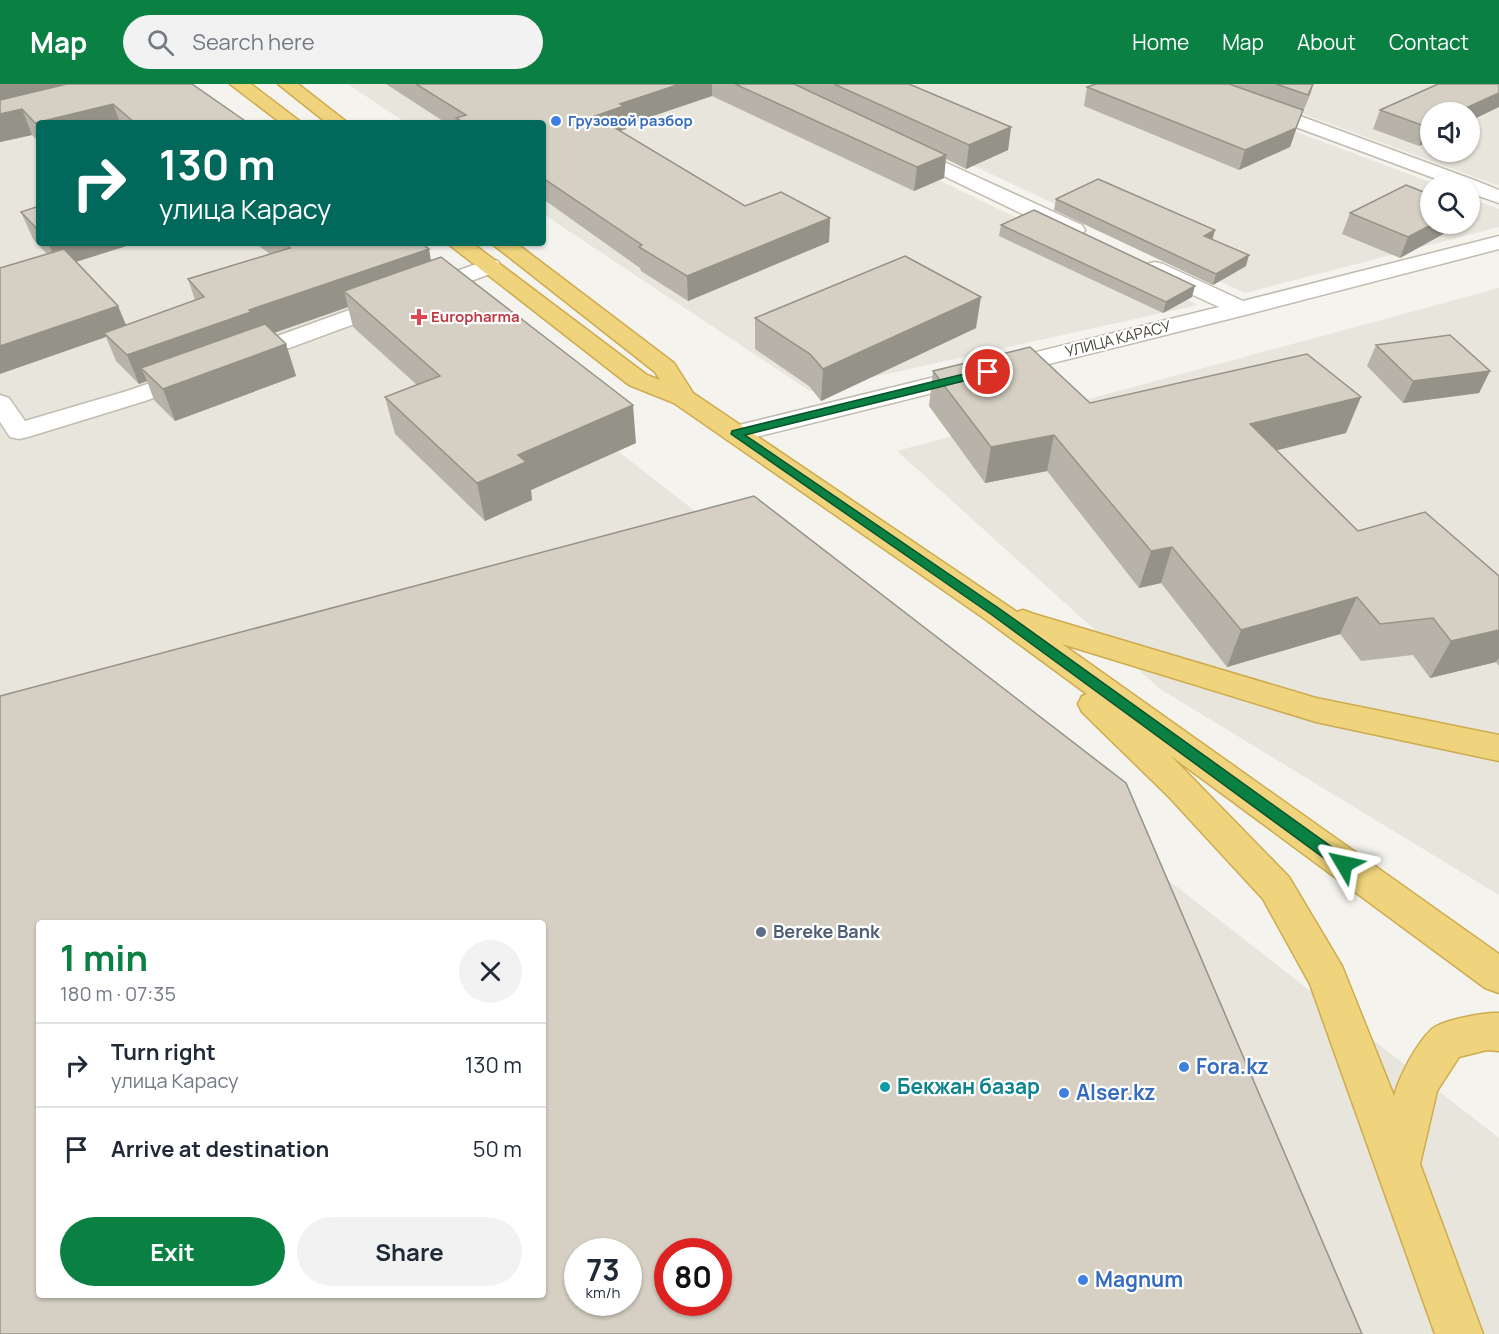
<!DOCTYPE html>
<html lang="en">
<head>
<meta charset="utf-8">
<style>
  :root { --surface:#fff; --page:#f2f2f3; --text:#1f2937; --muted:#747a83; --line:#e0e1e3; --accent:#0b8043 }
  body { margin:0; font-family:Manrope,sans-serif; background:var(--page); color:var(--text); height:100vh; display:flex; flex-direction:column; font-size:22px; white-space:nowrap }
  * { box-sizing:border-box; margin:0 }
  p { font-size:20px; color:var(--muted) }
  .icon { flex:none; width:33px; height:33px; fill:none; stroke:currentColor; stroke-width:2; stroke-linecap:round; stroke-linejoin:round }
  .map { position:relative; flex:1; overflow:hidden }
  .details { position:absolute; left:36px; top:836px; width:510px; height:378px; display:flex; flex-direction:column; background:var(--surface); border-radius:6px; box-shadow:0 2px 4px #0004 }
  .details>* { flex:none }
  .top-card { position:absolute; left:36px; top:36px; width:510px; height:126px; border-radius:6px; box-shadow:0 2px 4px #0004; background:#00695c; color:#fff; overflow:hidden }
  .fabs { position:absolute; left:1420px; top:18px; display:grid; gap:12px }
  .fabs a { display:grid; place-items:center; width:60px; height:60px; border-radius:50%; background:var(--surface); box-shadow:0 2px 4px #0004; font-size:30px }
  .speed { position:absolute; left:564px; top:1154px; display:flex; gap:12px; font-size:30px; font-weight:700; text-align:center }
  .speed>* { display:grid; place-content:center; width:78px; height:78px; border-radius:50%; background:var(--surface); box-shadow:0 2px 4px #0004; line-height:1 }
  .speed small { font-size:15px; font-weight:400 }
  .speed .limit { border:9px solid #d22; background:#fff; color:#111 }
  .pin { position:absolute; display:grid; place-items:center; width:51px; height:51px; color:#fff; margin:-26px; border:3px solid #fff; border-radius:50%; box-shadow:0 2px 6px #0007 }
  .me { position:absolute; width:66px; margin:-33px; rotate:306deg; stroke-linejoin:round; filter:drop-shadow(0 0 4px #0008) }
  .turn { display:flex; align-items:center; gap:21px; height:126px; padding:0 24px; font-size:27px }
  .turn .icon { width:78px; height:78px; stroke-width:2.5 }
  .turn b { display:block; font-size:42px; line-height:51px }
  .round { display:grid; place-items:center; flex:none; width:63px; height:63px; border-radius:32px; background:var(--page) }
  .overview { display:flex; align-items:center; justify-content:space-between; height:102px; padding:0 24px }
  h1 { font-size:36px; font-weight:700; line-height:45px; color:var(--accent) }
  .cta { display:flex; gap:12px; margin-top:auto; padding:12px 24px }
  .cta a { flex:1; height:69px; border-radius:36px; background:var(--accent); color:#fff; font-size:24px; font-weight:700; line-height:69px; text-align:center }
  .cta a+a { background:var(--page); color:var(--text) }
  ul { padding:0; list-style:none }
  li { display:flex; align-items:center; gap:18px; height:84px; padding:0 24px; border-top:2px solid var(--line) }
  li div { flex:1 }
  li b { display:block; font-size:22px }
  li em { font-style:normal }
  header { display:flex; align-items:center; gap:36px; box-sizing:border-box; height:84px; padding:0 30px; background:var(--accent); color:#fff }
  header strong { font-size:28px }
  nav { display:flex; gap:33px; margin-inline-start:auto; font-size:21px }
  .search { width:420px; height:54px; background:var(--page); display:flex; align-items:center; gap:15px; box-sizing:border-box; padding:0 21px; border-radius:33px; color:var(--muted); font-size:22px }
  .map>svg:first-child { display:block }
  .residential { fill:#e8e5dc; fill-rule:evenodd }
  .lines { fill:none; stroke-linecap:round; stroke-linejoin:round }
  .minor-casing { stroke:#c0bcb0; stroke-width:3 }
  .highway-casing { stroke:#ceab4e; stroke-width:3 }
  .minor { fill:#fff; fill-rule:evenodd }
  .highway { fill:#efd47d; fill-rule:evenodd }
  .wall { fill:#b7b3a8 }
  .shaded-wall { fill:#959288 }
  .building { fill:#d5d0c3; stroke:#959288; stroke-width:1.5; fill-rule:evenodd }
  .route { fill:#0b8043; stroke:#07532c; stroke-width:1.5 }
  .shop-dot { fill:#3f7fe0; stroke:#fff; stroke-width:2 }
  .health-dot { fill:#e0444e; stroke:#fff; stroke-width:2 }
  .service-dot { fill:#5c6f8a; stroke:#fff; stroke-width:2 }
  .culture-dot { fill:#0f9aa8; stroke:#fff; stroke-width:2 }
  .labels { text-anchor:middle; stroke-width:4.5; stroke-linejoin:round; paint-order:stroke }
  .far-shop-label { font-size:15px; font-weight:bold; fill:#366cbe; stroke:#fff; text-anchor:start }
  .far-health-label { font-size:15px; font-weight:bold; fill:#be3a42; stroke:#fff; text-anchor:start }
  .far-street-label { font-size:15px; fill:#49453b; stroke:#fff }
  .service-label { font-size:18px; font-weight:bold; fill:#4e5e75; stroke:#fff; text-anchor:start }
  .near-shop-label { font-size:21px; font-weight:bold; fill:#366cbe; stroke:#fff; text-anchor:start }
  .near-culture-label { font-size:21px; font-weight:bold; fill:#0d838f; stroke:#fff; text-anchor:start }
</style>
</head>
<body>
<header>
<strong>Map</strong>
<div class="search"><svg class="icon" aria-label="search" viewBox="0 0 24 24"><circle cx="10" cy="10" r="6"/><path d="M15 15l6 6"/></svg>Search here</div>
<nav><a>Home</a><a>Map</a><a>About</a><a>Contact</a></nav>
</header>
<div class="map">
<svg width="1499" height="1250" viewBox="0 0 1499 1250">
  <rect width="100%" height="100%" fill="#f5f3ed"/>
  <path class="residential" d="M0 0 39 39V159H351L1499 1054V1250H0ZM39 838H543V1210H39ZM578 1167H628V1218H578ZM668 1167H718V1218H668Z
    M348 0H739L1198 221 810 307 543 130V39H406Z
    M799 0H1169L1435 100H1431V140H1470V114L1499 125V143L1245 209Z
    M1222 0H1499V102ZM1431 28H1470V68H1431Z
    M1499 204V811L1160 605 897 367Z"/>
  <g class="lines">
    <defs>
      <path id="minor" d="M1187 0H1213L1474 96 1499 106V119L1470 109V100H1450L1190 4Z
        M903 59 1082 141 1085 146 1082 151 1074 152 1066 151 896 69 893 65 896 61Z
        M1499 152V165L1249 230 736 358 727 356 723 350 727 344 1219 223 1147 190 1144 185 1147 180 1155 178 1163 180 1243 217Z
        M490 175 498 177 501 182 498 187 251 278 242 280 233 278 230 273 233 268Z
        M194 284 203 286 206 291 203 296 145 317 28 353 19 355 10 353 0 338V311L9 314 25 337 127 307Z"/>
      <path id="highway" d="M230 0H251L302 39H281Z
        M278 0H298L348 39H327Z
        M447 159H472L647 291 660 296 655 288 491 159H516L674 279 693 309 1017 528 1023 526 1034 530 1316 614 1499 651V677L1316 638 1062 560 1499 870V909L1485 904 1171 672 1289 793 1342 882 1394 1012C1399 993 1416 960 1431 946 1441 936 1485 928 1499 929V967L1487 966 1459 973 1437 1007 1420 1080 1483 1250H1435L1310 900 1263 815 1169 713 1082 628 1078 620 1082 612 1087 610 985 535 674 319 629 301Z"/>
    </defs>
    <use href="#minor" class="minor-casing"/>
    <use href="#highway" class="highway-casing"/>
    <use href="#minor" class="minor"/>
    <use href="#highway" class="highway"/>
  </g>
  <path class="wall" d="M0 0 248 39H39V58L32 51 0 58Z
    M386 0H909L1011 43 1008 66 966 85 946 75 944 94 914 107 712 12 626 41V45L620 47 745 122 830 134 829 158 688 217 641 187 640 184 543 115V39H446Z
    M1093 0H1313L1302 30H1301L1290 63 1239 86 1084 22 1087 3Z
    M1438 0 1431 56 1419 62 1373 45 1380 26Z
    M1056 115 1213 156 1246 182 1213 201 1054 126Z
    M39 122V159H136L76 178 118 222 126 241 195 216 188 195 270 170 255 159H421L431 176 636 359 531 406 532 416 485 437 395 350 385 313 417 301 353 243 348 223 274 249 286 260 296 292 175 337 154 316 147 297 139 300 116 277 106 253 47 170 33 155 21 128Z
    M1350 129 1431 140H1456L1454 144 1400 174 1342 150Z
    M1001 141 1192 213 1163 229 999 152Z
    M755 234 976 244 821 317 809 302 755 265Z
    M1376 261 1490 287 1479 309 1403 319 1367 282Z
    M933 287 1090 319 1346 349 1277 366 1358 447 1499 492V582L1496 578 1430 594 1413 571 1361 577 1340 550 1227 583 1161 499 1139 504 1047 387 985 399 929 322Z"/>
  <path class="shaded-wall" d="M0 0H115L0 29Z
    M680 0H712V12L626 41V45L597 54 595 32 620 20Z
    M1313 0 1311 8 1302 30Z
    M1499 9V23L1470 37V28H1457Z
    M113 20 120 39H39V49L35 39Z
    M22 25 32 51 0 58V30Z
    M1303 26 1290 63 1239 86 1245 66Z
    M1431 41V56L1419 62 1427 43Z
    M1011 43 1008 66 966 85 969 61Z
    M946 71 944 94 914 107 917 83Z
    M830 134 829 158 688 217 687 192Z
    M1433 140H1456L1454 144 1400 174 1408 153Z
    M1215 146 1212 157 1204 152Z
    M48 159H136L59 183Z
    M429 165 434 193 344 207 348 223 259 254 141 284 147 297 139 300 127 271 249 226Z
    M1249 171 1246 182 1213 201 1216 190Z
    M1195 202 1192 213 1163 229 1166 218Z
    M981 213 976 244 821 317 823 285Z
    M118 222 128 246 104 249 106 253 0 290V262Z
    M286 260 296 292 175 337 163 305Z
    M1490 287 1479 309 1403 319 1413 297Z
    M1361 313 1346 349 1238 376 1250 340Z
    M633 321 636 359 531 406 532 416 485 437 477 399 518 371Z
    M1054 351 1047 387 985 399 991 363Z
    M1172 463 1161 499 1139 504 1151 467Z
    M1357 513 1340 550 1227 583 1241 546Z
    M1499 546V574L1496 578 1430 594 1451 557Z"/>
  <path class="building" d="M67 0H192L248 39H135L113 20 35 39 22 25 0 30V16Z
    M416 0H680L620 20 624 22 595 32 745 122 781 108 830 134 687 192 639 163 642 161 543 94V39H464L456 34 466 31Z
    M735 0H794L946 71 917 83Z
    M834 0H909L1011 43 969 61Z
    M1096 0H1229L1303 26 1296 44 1245 66 1087 3Z
    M1276 0H1313L1308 11Z
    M1438 0H1499V9L1457 28H1431V41L1427 43 1380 26Z
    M1098 95 1215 146 1204 152 1249 171 1216 190 1056 115Z
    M1406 101 1431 111V140H1433L1408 153 1350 129Z
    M39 122V147L21 128Z
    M1034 126 1195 202 1166 218 1001 141Z
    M284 159H421L429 165 249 226 251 228 127 271 104 249 204 213 188 195 290 164Z
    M64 165 118 222 0 262V184Z
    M905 172 981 213 823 285 810 270 755 234Z
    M441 173 633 321 518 371 526 378 477 399 385 313 440 292 344 207Z
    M265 240 286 260 163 305 141 284Z
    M1450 251 1490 287 1413 297 1376 261Z
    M1030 263 1090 319 1307 270 1361 313 1250 340 1358 447 1425 428 1499 492V546L1451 557 1433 534 1380 540 1357 513 1241 546 1172 463 1151 467 1054 351 991 363 933 287Z
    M754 412 1126 699 1362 1250H0V612ZM39 838H543V1210H39ZM578 1167H628V1218H578ZM668 1167H718V1218H668Z"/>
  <path class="route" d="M988 284 993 288 992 290 745 351 1000 525 1350 776 1352 780 1350 785 1344 786 1339 785 992 531 731 350 732 347Z"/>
  <g class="shop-dot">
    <circle cx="556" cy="37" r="6"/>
    <circle cx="1184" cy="983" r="6"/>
    <circle cx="1064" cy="1009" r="6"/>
    <circle cx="1083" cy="1196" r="6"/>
  </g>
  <path class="health-dot" d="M416 224h6v6h6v6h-6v6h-6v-6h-6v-6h6z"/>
  <circle class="service-dot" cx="761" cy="848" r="6"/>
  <circle class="culture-dot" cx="885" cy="1003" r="6"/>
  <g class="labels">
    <g class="far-shop-label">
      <text x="568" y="42">Грузовой разбор</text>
    </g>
    <g class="far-health-label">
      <text x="431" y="238">Europharma</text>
    </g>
    <g class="far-street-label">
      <text transform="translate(1118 255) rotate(-14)" y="5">УЛИЦА КАРАСУ</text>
    </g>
    <g class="service-label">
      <text x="773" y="854">Bereke Bank</text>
    </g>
    <g class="near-shop-label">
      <text x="1196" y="990">Fora.kz</text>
      <text x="1076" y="1016">Alser.kz</text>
      <text x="1095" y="1203">Magnum</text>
    </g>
    <g class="near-culture-label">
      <text x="897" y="1010">Бекжан базар</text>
    </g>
  </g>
</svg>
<div class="fabs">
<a><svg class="icon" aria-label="sound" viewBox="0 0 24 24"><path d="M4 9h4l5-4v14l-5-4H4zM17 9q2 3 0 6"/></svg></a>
<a><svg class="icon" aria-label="search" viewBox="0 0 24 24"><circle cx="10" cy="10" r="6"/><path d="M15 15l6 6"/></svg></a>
</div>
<div class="speed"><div>73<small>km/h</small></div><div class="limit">80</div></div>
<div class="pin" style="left:988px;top:288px;background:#d93025"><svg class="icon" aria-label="arrive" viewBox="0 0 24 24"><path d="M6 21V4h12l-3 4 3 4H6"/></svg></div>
<svg class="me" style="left:1344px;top:780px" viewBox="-20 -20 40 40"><path d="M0-17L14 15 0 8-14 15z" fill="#0b8043" stroke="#fff" stroke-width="4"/></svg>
<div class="top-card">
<div class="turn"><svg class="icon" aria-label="right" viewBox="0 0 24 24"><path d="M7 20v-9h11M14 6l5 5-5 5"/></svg><div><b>130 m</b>улица Карасу</div></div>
</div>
<section class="details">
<div class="overview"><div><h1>1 min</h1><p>180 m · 07:35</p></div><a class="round"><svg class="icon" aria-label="close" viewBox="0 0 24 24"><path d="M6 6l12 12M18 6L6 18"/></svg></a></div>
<ul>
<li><svg class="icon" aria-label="right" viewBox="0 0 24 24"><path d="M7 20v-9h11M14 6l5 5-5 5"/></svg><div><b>Turn right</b><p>улица Карасу</p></div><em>130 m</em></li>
<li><svg class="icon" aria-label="arrive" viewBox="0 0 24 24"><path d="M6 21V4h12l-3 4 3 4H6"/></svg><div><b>Arrive at destination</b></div><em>50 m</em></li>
</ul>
<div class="cta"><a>Exit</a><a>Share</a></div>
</section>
</div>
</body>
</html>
